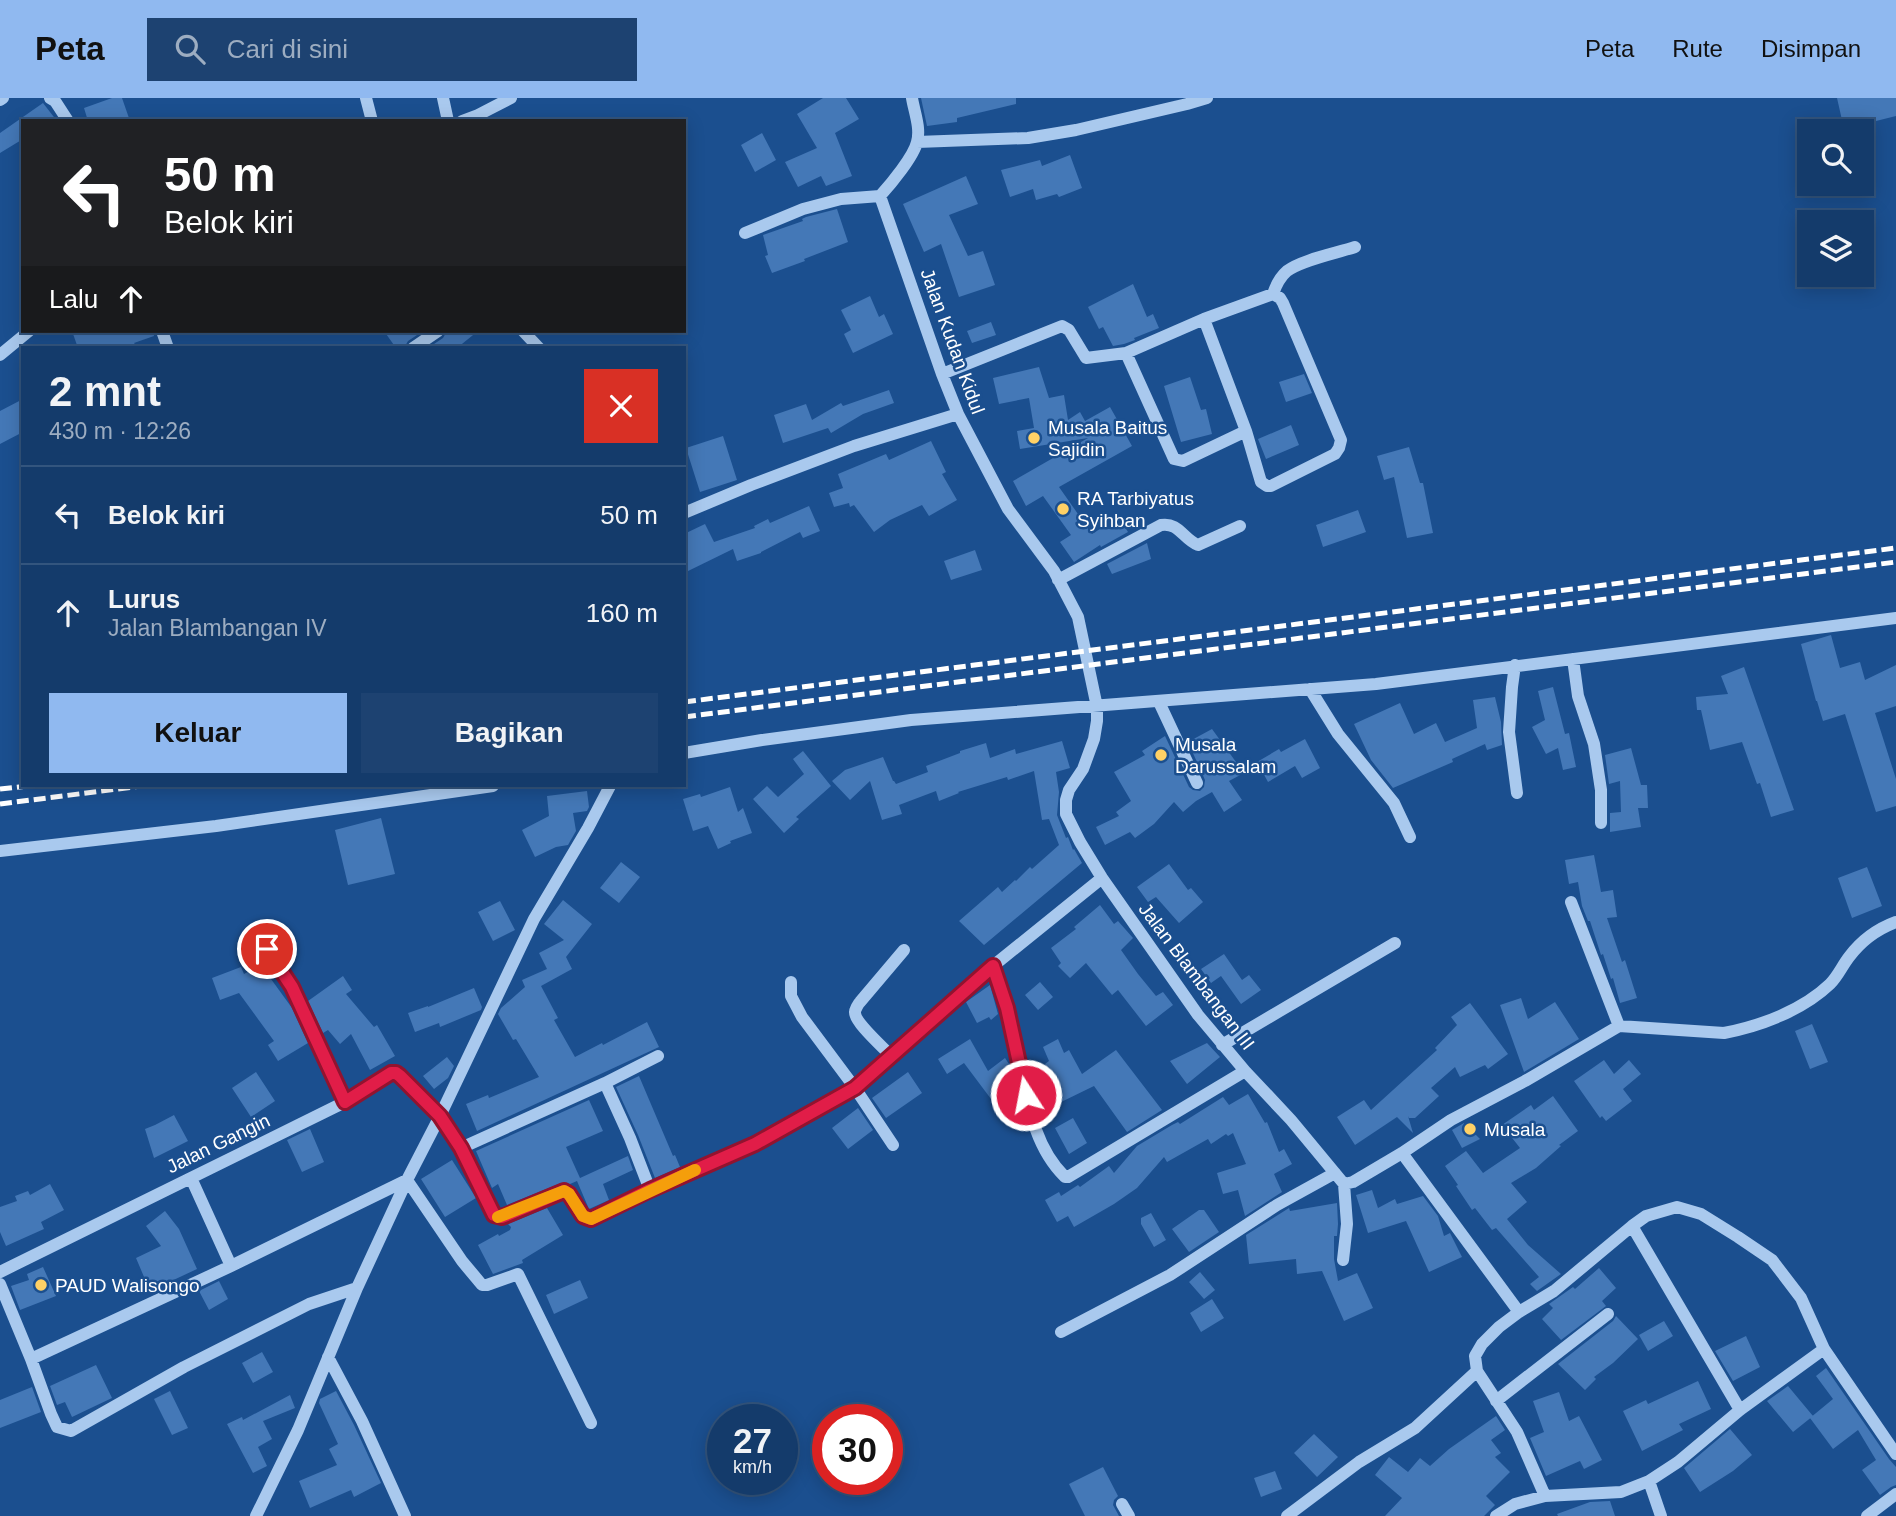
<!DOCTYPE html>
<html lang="id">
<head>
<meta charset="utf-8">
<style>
  :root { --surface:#143b6b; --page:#1d4271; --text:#f1f3f6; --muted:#9dadc1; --line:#33557e; --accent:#90b9f0 }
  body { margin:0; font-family:Arial,sans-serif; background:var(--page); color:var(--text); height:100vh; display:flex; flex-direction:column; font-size:26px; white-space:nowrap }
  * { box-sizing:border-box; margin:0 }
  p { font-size:23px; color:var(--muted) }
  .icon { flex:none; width:38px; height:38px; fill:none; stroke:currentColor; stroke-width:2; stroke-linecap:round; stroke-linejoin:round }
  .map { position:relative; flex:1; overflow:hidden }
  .side { position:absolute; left:21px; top:248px; width:665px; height:441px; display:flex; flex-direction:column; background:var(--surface); border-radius:0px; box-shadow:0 4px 18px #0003,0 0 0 2px var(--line) }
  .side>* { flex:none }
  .banner { position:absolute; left:21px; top:21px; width:665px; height:214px; border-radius:0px; box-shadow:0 4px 18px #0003,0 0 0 2px var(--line); background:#202124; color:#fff; overflow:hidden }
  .fabs { position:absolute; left:1797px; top:21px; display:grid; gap:14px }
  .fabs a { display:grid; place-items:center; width:77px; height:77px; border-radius:0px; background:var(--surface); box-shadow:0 4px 18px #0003,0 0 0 2px var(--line); font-size:35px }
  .speed { position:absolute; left:707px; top:1306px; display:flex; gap:14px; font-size:35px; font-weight:700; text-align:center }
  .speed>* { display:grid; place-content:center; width:91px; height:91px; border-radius:50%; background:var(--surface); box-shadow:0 4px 18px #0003,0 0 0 2px var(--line); line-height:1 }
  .speed small { font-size:18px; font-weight:400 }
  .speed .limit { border:10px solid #d22; background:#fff; color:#111 }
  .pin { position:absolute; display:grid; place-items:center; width:60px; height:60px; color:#fff; margin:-30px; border:4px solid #fff; border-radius:50%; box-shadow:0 2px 7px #0007 }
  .me { position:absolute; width:77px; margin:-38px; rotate:349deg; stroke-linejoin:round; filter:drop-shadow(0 0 5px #0008) }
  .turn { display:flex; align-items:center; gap:24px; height:147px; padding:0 28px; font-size:32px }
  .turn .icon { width:91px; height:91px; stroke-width:2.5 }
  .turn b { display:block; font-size:49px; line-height:60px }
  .then { display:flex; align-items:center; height:66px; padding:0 28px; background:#0003; gap:14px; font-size:26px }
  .round { display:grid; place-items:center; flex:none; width:74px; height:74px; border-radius:0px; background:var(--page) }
  .headline { display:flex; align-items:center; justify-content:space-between; height:119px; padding:0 28px }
  h1 { font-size:42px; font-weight:700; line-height:52px }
  .button { display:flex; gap:14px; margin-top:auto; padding:14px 28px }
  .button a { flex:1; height:80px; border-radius:0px; background:var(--accent); color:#111; font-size:28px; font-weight:700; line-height:80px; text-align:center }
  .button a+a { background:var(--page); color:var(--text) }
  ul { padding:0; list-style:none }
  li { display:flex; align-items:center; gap:21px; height:98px; padding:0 28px; border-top:2px solid var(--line) }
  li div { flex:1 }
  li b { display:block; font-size:26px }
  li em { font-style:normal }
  header { display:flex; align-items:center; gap:42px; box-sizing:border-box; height:98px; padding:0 35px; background:var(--accent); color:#111 }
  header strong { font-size:33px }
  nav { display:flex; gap:38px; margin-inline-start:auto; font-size:24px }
  .search { width:490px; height:63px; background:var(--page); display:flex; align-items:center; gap:18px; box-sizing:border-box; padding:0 24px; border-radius:0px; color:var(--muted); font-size:26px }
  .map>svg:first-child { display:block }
  .building { fill:#4478b7 }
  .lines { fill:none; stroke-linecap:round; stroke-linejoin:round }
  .minor { stroke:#a9c9ee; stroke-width:12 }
  .rail { stroke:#fff; stroke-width:5; stroke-dasharray:12 5; stroke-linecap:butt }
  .route-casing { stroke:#92132f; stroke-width:18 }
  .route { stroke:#e11d48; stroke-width:12 }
  .slow { stroke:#f59e0b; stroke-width:12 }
  .poi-dot { fill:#ffd166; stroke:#1b4f8f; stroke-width:2.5 }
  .labels { text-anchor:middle; stroke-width:5; stroke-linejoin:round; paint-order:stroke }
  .street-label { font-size:19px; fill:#fff; stroke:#1b4f8f }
  .poi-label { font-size:19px; fill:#fff; stroke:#1b4f8f; text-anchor:start }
</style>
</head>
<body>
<header>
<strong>Peta</strong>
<div class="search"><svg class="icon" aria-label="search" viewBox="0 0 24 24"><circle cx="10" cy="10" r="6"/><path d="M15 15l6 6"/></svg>Cari di sini</div>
<nav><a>Peta</a><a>Rute</a><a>Disimpan</a></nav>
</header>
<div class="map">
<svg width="1896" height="1418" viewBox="0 0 1896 1418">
  <rect width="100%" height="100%" fill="#1b4f8f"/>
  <path class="building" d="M112 0H122L130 23H88L84 10Z
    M823 0H846L859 21 835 35 852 78 826 88 821 78 798 89 785 64 817 50 797 16Z
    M921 0H1016V6L957 20V24L927 28Z
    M1837 0H1896V18L1844 31Z
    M43 5 57 23H23V41L0 55V35Z
    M762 35 776 62 755 74 741 47Z
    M1070 57 1082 90 1059 99 1057 96 1036 102 1033 91 1010 99 1001 72 1040 62 1042 68Z
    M966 78 978 106 949 117 968 158 983 153 995 187 959 199 941 146 924 154 903 106Z
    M837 111 848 144 804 161 805 163 772 175 765 158 768 157 763 137 803 123 802 121 806 119Z
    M1133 186 1147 219 1153 216 1159 230 1134 240 1135 242 1124 246 1113 248 1103 229 1099 231 1088 209Z
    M870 198 879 219 884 216 893 236 853 255 844 236 851 232 841 212Z
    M991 224 996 237 972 245 967 233Z
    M72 233H153L154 238 134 245 138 250H78Z
    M384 233H423L408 243 404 250H396Z
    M447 233H478L457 250H428L443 240Z
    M1039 269 1049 300 1064 297 1068 322 1080 314 1085 323 1110 309 1132 348 1059 389 1092 436 1119 419 1128 434 1101 449 1100 447 1074 464 1060 444 1071 437 1043 398 1026 408 1013 383 1088 340 1020 351 1017 333 1034 330 1029 300 999 306 993 280Z
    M1304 276 1312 295 1286 304 1279 284Z
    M1190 279 1201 312 1206 311 1212 336 1181 344 1164 288Z
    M889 292 894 305 863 316 831 335 828 330 783 345 774 317 806 306 812 322 841 305 843 308Z
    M23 301V334L0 346V313Z
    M1291 327 1299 347 1266 361 1258 341Z
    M723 338 737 382 700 394 686 350Z
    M931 343 946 374 942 376 957 402 929 418 922 407 890 422 874 434 854 407 850 409 849 405 834 409 829 395 843 390 838 376 886 356 889 362Z
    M1409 349 1420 385H1423L1433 435 1407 440 1394 379 1384 382 1377 358Z
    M809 408 820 433 803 440 800 434 761 454V455L737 463 733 451 684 475V436L705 426 714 444 755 430 754 428 768 421 770 425Z
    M1358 412 1366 434 1323 449 1316 427Z
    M1147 445 1151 461 1112 476 1107 466Z
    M975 452 982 472 951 482 944 463Z
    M1831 537 1840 570 1860 564 1865 582 1896 567V608L1875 615 1896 681V708L1876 714 1845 616 1823 623 1817 603H1816L1801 546Z
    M1744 569 1794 712 1771 719 1760 685 1757 686 1742 644 1710 652 1701 612H1697L1696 599 1728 596 1721 578Z
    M1553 589 1565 636 1569 635 1576 669 1563 672 1558 650 1546 656 1532 629 1545 622 1538 593Z
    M1495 599 1501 624 1502 647 1487 652 1485 646 1452 661 1453 664 1393 690 1371 662 1354 626 1400 605 1414 636 1436 625 1445 644 1477 630 1473 602Z
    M1212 631 1244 675 1229 683 1242 702 1224 714 1212 694 1196 703 1183 714 1174 704 1154 726 1135 740 1130 734 1105 747 1096 729 1119 718 1116 714 1131 703 1114 674 1145 657 1142 653 1165 638 1189 689 1193 692 1200 693 1204 689 1205 682 1188 644Z
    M1305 641 1320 670 1302 680 1295 668 1268 684 1257 664 1279 651 1281 654Z
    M1062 643 1070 670 1056 674 1059 694 1057 717 1066 740 1068 739 1073 752 1074 751 1082 765 984 847 959 823 998 789 1002 794 1015 782 1016 783 1030 769 1032 771 1059 747 1049 721 1042 722 1034 673 1008 682 1007 679 958 694 959 695 939 703 936 693 899 707 902 716 882 722 870 683 850 702 832 683 845 672 883 659 893 683H894L896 686 928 674 926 668 960 655V653L986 645 990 660 1015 651 1016 656Z
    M1631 650 1641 687H1647L1648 710H1638L1641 729 1610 734V715L1621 714 1620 683 1609 686 1605 657Z
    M803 653 831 688 796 719 799 721 784 735 753 701 767 688 778 699 804 676 793 661Z
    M730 689 738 714 743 710 752 735 730 743 731 745 718 751 708 728 693 733 683 701 700 696 701 699Z
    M587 693 589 709 587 713 573 715 576 733 568 747 556 749 535 759 522 732 549 718 547 698Z
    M381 720 395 776 348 787 335 732Z
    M1594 757 1601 794 1613 792 1617 819 1607 820 1622 864 1625 862 1637 900 1620 905 1613 880 1611 881 1603 856 1601 857 1590 823H1588L1582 808 1578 784 1569 786 1565 762Z
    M621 764 640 779 619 805 600 790Z
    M1169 766 1188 792 1191 790 1203 804 1179 825 1156 799 1148 804 1137 789Z
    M1867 769 1882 808 1852 820 1838 780Z
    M563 802 592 826 566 859 572 871 541 888 558 920 554 922 575 959 602 945 603 947 647 924 659 949 477 1033 466 1006 488 997 489 1000 539 979 516 941 513 942 498 916 501 910 525 889 522 882 547 871 539 855 564 842 544 826Z
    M500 803 515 832 493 843 478 814Z
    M1100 807 1114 826 1118 823 1133 840 1121 852 1138 876 1156 898 1163 894 1173 907 1146 928 1118 892 1112 897 1086 865 1070 880 1058 868 1061 865 1051 850 1076 831 1074 829Z
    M1224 856 1242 882 1249 877 1261 892 1241 906 1221 878 1211 885 1201 871Z
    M265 864 275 879 271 881 292 910 308 945 278 963 268 947 274 943 239 895 220 902 212 880 241 869 244 876Z
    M343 878 352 892 346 896 374 929 377 927 395 958 370 972 351 936 340 946 328 932 323 935 308 903Z
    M1040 884 1053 899 1038 912 1025 897Z
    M990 887 998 916 991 922 989 919 977 925 966 904Z
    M474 890 482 909 481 912 440 929 439 925 415 934 408 915 428 908V909Z
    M1521 900 1528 921 1555 904 1579 941 1524 974 1500 907Z
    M1470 905 1508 956 1488 971 1485 967 1460 979 1455 969 1431 990 1439 998 1415 1020H1409L1408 1018 1413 1035 1397 1019 1355 1047 1337 1019 1364 1002 1371 1012 1437 952 1435 950 1457 927 1451 919Z
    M1812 926 1828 964 1810 971 1795 933Z
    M970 941 988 973 1005 960 1011 969 1014 983 991 1001 964 965 947 976 938 961Z
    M1058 941 1064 955 1069 952 1082 976 1116 952 1162 1012 1127 1034 1094 988 1055 1007 1048 993 1058 988 1045 966 1049 963 1043 949Z
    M1207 945 1220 959 1187 986 1170 963Z
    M447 959 454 968 448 980 434 991 423 978Z
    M1604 962 1614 976 1629 962 1641 976 1623 991 1632 1003 1606 1023 1602 1018 1600 1020 1574 983Z
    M256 974 275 1003 251 1019 232 990Z
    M908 974 922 995 886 1020 872 1000Z
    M639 978 673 1058 675 1057 680 1069 655 1080 638 1037 616 989Z
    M1248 996 1265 1025 1267 1024 1279 1054 1284 1051 1292 1066 1274 1076 1282 1094 1245 1118 1238 1092 1223 1096 1217 1075 1246 1066 1233 1035 1228 1038 1226 1036 1211 1046 1208 1041 1167 1064 1164 1059 1137 1090 1114 1106 1074 1129 1068 1118 1057 1124 1045 1102 1059 1094 1061 1098 1078 1087 1080 1089 1109 1068 1114 1075 1137 1048 1172 1027 1178 1024 1180 1026 1223 999 1229 1007Z
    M1553 998 1578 1033 1559 1047 1561 1048 1536 1070 1511 1085 1527 1104 1507 1121 1528 1147 1561 1176 1537 1193 1530 1186 1539 1179 1496 1130 1492 1132 1475 1110 1472 1112 1456 1088 1458 1087 1445 1068 1466 1053 1483 1075 1520 1050 1502 1027 1531 1007 1534 1012Z
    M589 1002 603 1033 566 1049 580 1080 628 1058 633 1072 603 1086 609 1102 589 1111 577 1083 570 1086 561 1085 507 1107 498 1086 492 1090 476 1053Z
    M858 1010 873 1032 848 1051 832 1030Z
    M174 1017 188 1043 154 1060 145 1031 155 1027Z
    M1073 1020 1087 1045 1069 1056 1055 1030Z
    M1464 1025 1480 1041 1462 1050 1452 1032Z
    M310 1031 324 1064 302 1074 287 1042Z
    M452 1062 476 1100 445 1119 421 1081Z
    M50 1086 64 1112 41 1124 44 1131 6 1148 0 1134V1109L17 1103 15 1098 28 1093 30 1097Z
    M1372 1092 1378 1110 1395 1101 1397 1106 1423 1098 1438 1118 1444 1138 1450 1135 1462 1159 1429 1174 1406 1123 1368 1135 1356 1097Z
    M1337 1105 1338 1126 1337 1138H1334V1161L1338 1183 1357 1175 1373 1210 1344 1223 1322 1173 1297 1176 1296 1161 1249 1166 1246 1137 1289 1110 1290 1113Z
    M547 1110 563 1137 522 1162 523 1165 493 1176 478 1147 498 1136 499 1138 510 1132 511 1129 508 1126Z
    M1199 1112H1204L1219 1134 1189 1154 1172 1131Z
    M165 1113 179 1131 197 1171 150 1193 136 1160 161 1148 146 1128Z
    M1151 1115 1166 1142 1154 1149 1141 1126V1120Z
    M43 1169 56 1198 20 1212 11 1188 29 1182 27 1176Z
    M1599 1170 1616 1190 1602 1203 1606 1208 1561 1242 1542 1221 1553 1210 1549 1206 1573 1189 1575 1191Z
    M1200 1174 1215 1192 1204 1201 1189 1184Z
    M580 1182 588 1200 554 1216 546 1197Z
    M219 1183 228 1201 209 1212 199 1193Z
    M1212 1201 1224 1220 1201 1234 1190 1215Z
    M1616 1218 1638 1241 1613 1265 1594 1279 1596 1281 1585 1292 1558 1266 1613 1223Z
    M1664 1223 1673 1238 1648 1253 1639 1237Z
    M1746 1238 1760 1269 1733 1283 1715 1253Z
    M262 1254 273 1274 253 1285 242 1265Z
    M96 1267 112 1300 72 1319 65 1304 57 1307 50 1288Z
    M1826 1270 1889 1361 1896 1369V1387L1891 1389 1880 1397 1862 1372 1876 1362 1858 1332 1833 1351 1810 1320 1833 1301 1816 1278Z
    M1698 1283 1711 1311 1679 1326 1683 1332 1642 1353 1623 1313 1646 1302 1648 1306Z
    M1788 1288 1813 1318 1793 1334 1767 1303Z
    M32 1289 41 1314 0 1330V1302Z
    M170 1293 188 1330 172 1337 154 1301Z
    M336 1293 354 1327 381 1385 354 1399 351 1392 310 1410 299 1383 337 1367 329 1351 338 1346 319 1305 320 1301Z
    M1559 1294 1569 1323 1579 1318 1602 1362 1584 1371 1580 1363 1546 1378 1530 1340 1544 1334 1533 1303Z
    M290 1297 295 1310 263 1323 272 1341 258 1349 267 1368 253 1375 227 1326 242 1319 243 1322Z
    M1496 1318 1505 1332 1491 1342 1501 1355 1495 1359 1510 1374 1486 1398 1495 1407 1484 1418H1385L1402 1400 1375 1377 1389 1359 1408 1374 1420 1360 1430 1368 1449 1351Z
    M1730 1331 1752 1357 1733 1373 1700 1394 1684 1370Z
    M1314 1336 1338 1359 1317 1379 1294 1355Z
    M1103 1369 1118 1398 1114 1402 1113 1407 1119 1418H1085L1069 1386Z
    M1275 1373 1282 1391 1261 1399 1254 1380Z
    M1610 1403 1615 1418H1558L1557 1416 1590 1404Z"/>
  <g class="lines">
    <path class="minor" d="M50 0 55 3 68 23
      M366 0 372 23
      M443 0 448 23
      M912 0C914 13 921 30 917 44 914 58 891 86 880 98L942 276 958 316 1008 411 1054 473 1078 519 1097 609V623L1094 641 1083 671 1069 692 1066 702V716L1080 744 1102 780 1198 917 1245 973 1291 1022 1344 1086 1353 1084 1402 1055 1451 1022 1525 983 1619 928 1724 935C1761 928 1803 912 1830 886 1838 878 1842 868 1849 859 1861 843 1877 831 1896 824
      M0 2 3 0
      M462 23 478 17 511 0
      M917 44 1028 40 1076 32 1187 6 1207 0
      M745 135 803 111 841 101 880 98
      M1273 196C1276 187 1280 179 1287 173 1301 162 1337 155 1355 149
      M162 233 168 250
      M523 233 539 250
      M413 250 438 233
      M1126 255 1174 361 1183 363 1246 333
      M0 257 29 233
      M942 276 1062 228 1069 232 1086 260 1126 255 1204 221 1273 196 1280 200 1283 205 1341 342 1339 350 1335 356 1271 388H1267L1261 384 1246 333 1204 221
      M684 415 751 387 854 348 958 316
      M1058 482 1161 427C1179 424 1183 441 1198 447L1240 428
      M1573 561 1578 598 1594 646 1601 692V725
      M1515 567 1512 589 1509 634 1517 695
      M1310 591 1338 636 1394 705 1410 739
      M1159 604 1197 685
      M684 655 762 642 911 622 1376 586 1896 520
      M0 753 216 728 493 688
      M1571 804 1619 928
      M267 851 292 889 345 1004
      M993 868C1002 896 1010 924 1017 953 1027 996 1031 1046 1065 1079H1068L1245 973
      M791 884V898L802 919 855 990 893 1047
      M1222 947 1395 845
      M891 958C884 950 854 924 855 914 855 912 858 906 860 904L904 852
      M605 985 658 958
      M461 1050 605 985 630 1040 650 1092
      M1402 1055 1519 1214
      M191 1080 231 1168
      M1632 1128 1740 1312
      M1343 1162 1347 1126 1344 1086
      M0 1174 345 1004 391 975H395L400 978 440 1018 461 1050 494 1117 502 1119 564 1093 569 1095 583 1118 591 1121 650 1092 755 1046 855 990 993 868 1102 780
      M0 1186 31 1261 51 1316 57 1329 71 1333 184 1269 309 1206 357 1190
      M1061 1234 1170 1177 1277 1107 1335 1075
      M328 1259 362 1323 405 1418
      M31 1261 231 1168 407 1082 462 1163 482 1187H487L518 1176 591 1325
      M1496 1303 1608 1216
      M1649 1383 1661 1418
      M1545 1398 1517 1334 1477 1273 1475 1258 1482 1246 1499 1229 1519 1214 1554 1193 1632 1128 1646 1118 1677 1109 1701 1116 1738 1139 1772 1162 1801 1200 1824 1251
      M1122 1406 1129 1418
      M256 1418 298 1332 357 1190 407 1082 440 1018 534 821 588 730 610 688
      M1287 1418 1359 1364 1415 1330 1477 1273
      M1496 1418 1515 1406 1545 1398 1621 1394 1649 1383 1678 1364 1740 1312 1824 1251 1896 1356
      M1867 1418 1896 1396"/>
    <path class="rail" d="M684 604 1896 450
      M684 619 1896 464
      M0 691 28 688
      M0 706 141 688"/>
  </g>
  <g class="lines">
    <defs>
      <path id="route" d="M267 851 292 889 345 1004 391 975H396L400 978 440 1018 461 1050 494 1117 502 1119 564 1093 569 1096 583 1118 591 1121 650 1092 755 1046 855 990 993 868 1007 910 1026 997"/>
    </defs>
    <use href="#route" class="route-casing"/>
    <use href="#route" class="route"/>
    <path class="slow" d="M498 1119 564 1093 569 1096 583 1118 591 1121 695 1072"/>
  </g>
  <g class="poi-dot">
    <circle cx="1034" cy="340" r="7"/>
    <circle cx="1063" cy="411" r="7"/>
    <circle cx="1161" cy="657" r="7"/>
    <circle cx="1470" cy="1031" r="7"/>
    <circle cx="41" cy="1187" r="7"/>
  </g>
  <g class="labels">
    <g class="street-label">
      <text transform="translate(953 243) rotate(70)" y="7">Jalan Kudan Kidul</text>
      <text transform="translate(1197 878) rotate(53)" y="7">Jalan Blambangan III</text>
      <text transform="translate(218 1045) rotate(-26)" y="7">Jalan Gangin</text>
    </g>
    <g class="poi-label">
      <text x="1048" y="336">Musala Baitus<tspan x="1048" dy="22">Sajidin</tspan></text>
      <text x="1077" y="407">RA Tarbiyatus<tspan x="1077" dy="22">Syihban</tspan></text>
      <text x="1175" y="653">Musala<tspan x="1175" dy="22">Darussalam</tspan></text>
      <text x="1484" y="1038">Musala</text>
      <text x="55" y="1194">PAUD Walisongo</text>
    </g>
  </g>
</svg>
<div class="fabs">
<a><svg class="icon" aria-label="search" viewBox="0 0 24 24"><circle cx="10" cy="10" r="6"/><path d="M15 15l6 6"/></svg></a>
<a><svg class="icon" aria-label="layers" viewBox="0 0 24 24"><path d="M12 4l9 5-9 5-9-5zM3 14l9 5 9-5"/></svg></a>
</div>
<div class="speed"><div>27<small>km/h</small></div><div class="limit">30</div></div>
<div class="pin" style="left:267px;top:851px;background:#d93025"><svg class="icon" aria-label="arrive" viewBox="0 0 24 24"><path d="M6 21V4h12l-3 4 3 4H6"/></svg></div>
<svg class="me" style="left:1026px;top:997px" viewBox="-20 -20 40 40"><circle r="17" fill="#e11d48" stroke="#fff" stroke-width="3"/><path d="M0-11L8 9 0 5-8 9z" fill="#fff"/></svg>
<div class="banner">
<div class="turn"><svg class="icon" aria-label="left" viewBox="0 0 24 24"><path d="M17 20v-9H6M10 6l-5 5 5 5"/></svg><div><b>50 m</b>Belok kiri</div></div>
<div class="then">Lalu<svg class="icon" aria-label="ahead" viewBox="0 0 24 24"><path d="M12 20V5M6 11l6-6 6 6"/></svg></div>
</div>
<section class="side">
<div class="headline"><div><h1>2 mnt</h1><p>430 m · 12:26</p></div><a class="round" style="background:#d93025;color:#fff"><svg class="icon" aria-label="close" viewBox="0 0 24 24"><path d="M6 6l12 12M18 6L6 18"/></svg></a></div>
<ul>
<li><svg class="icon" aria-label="left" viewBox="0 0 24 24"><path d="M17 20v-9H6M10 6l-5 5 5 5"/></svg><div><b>Belok kiri</b></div><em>50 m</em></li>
<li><svg class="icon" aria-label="ahead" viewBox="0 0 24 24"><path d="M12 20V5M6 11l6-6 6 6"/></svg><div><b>Lurus</b><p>Jalan Blambangan IV</p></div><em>160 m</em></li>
</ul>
<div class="button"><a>Keluar</a><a>Bagikan</a></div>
</section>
</div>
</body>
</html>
